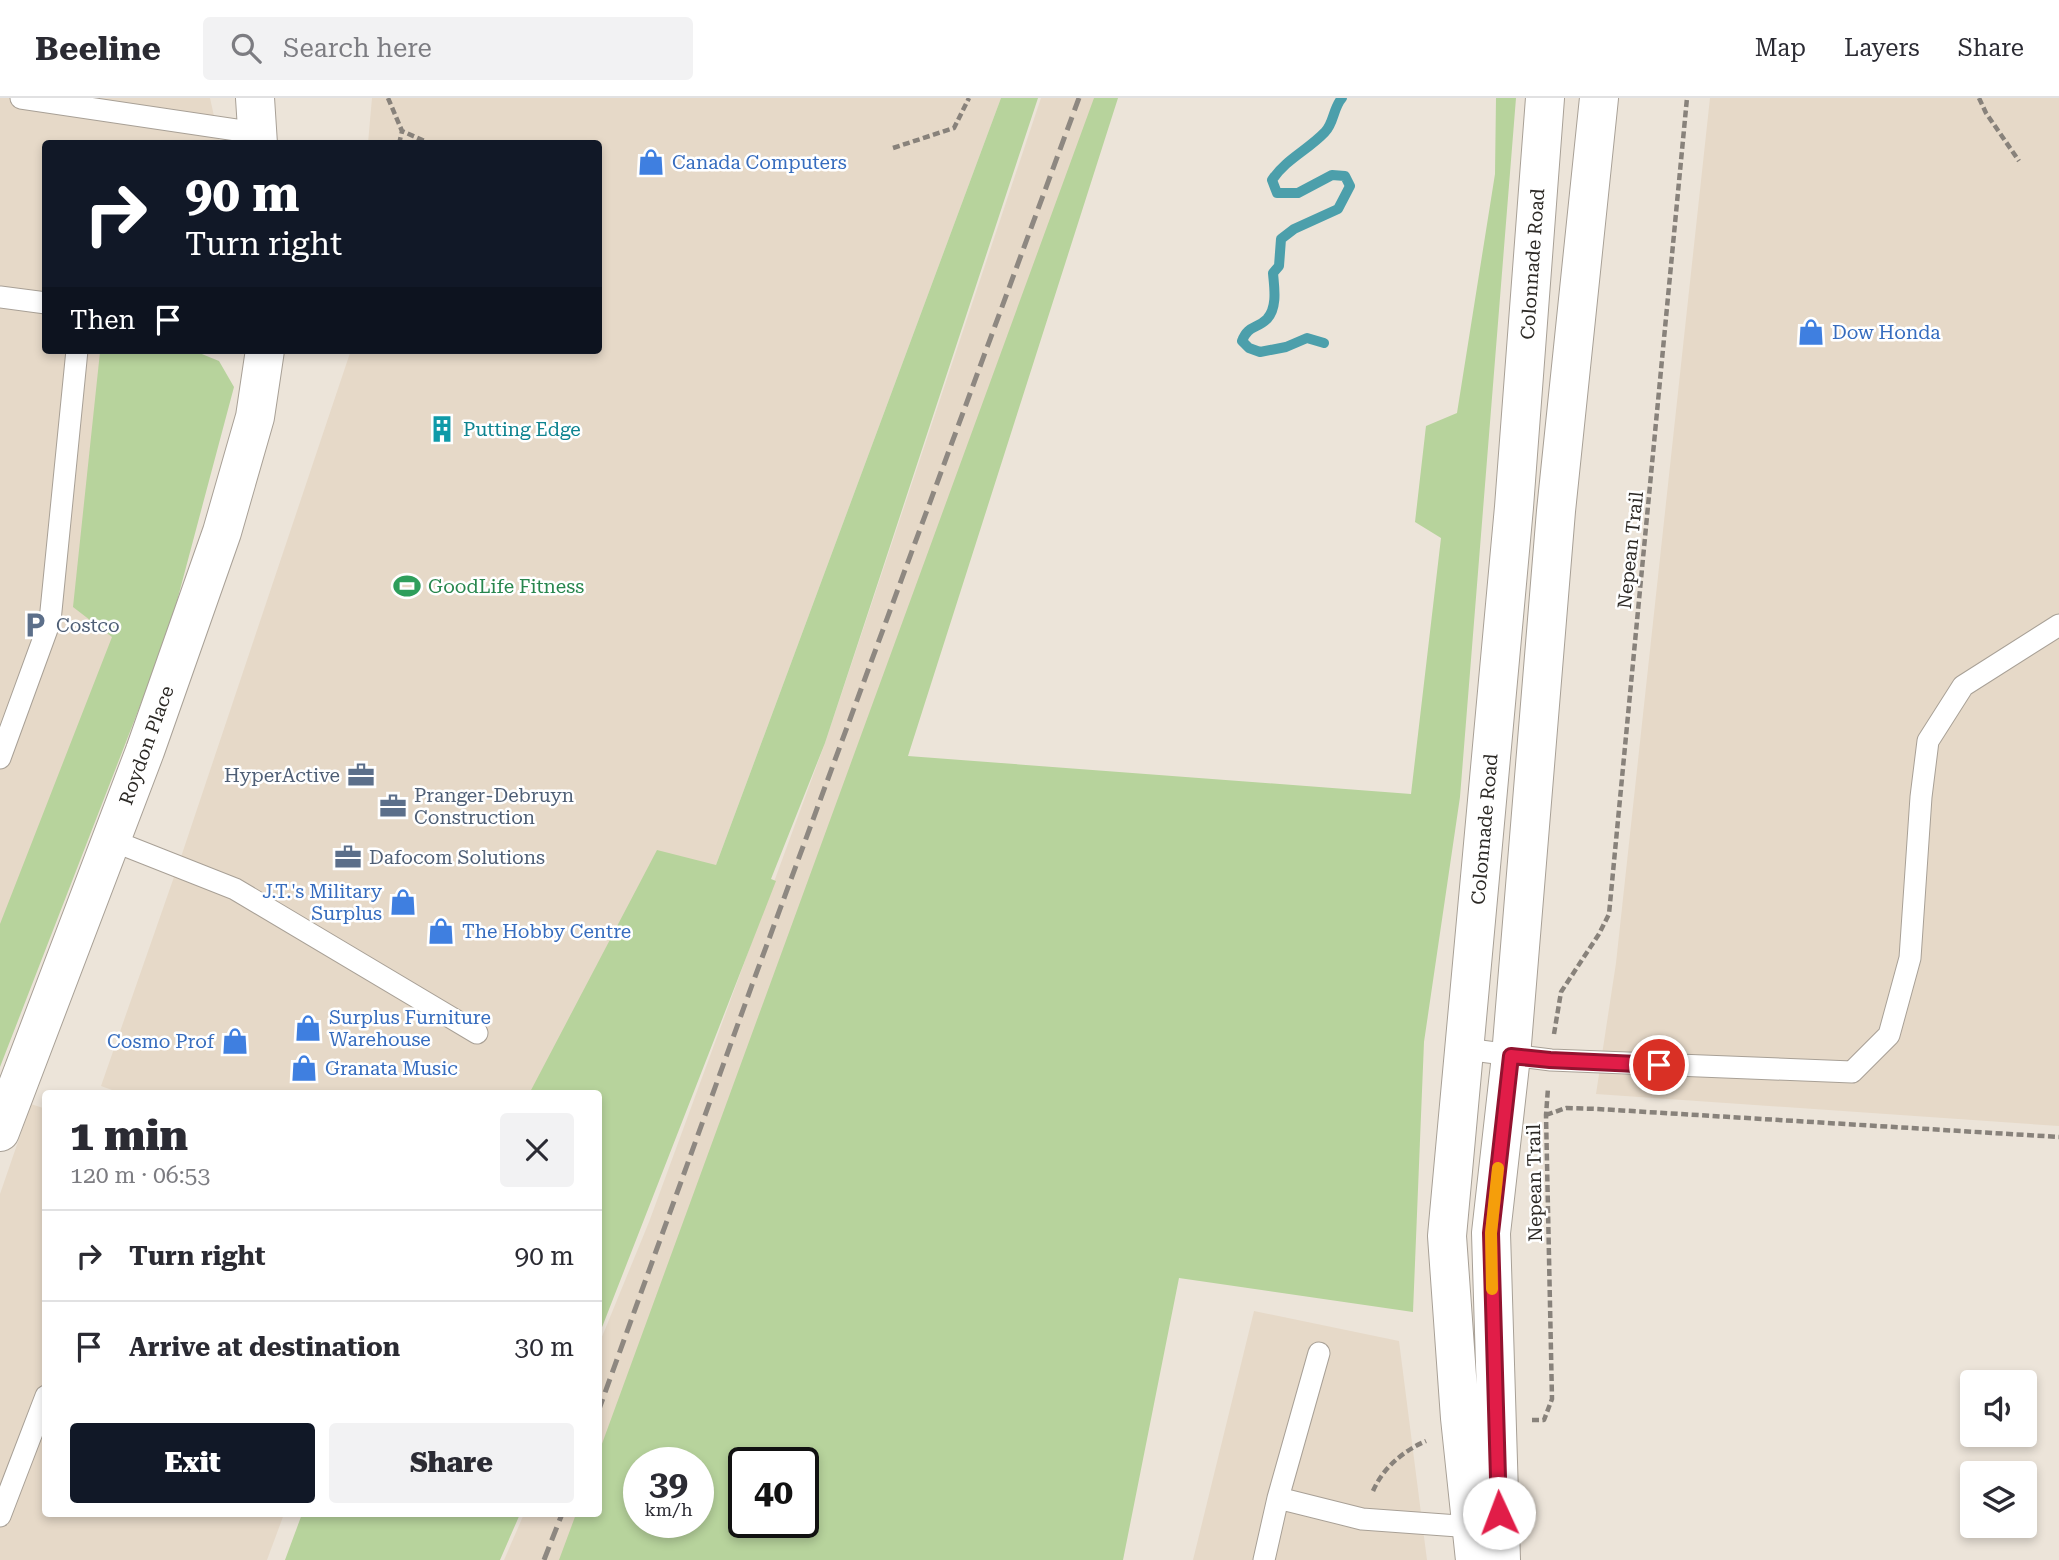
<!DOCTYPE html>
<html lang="en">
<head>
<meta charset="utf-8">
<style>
  :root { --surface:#fff; --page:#f2f2f3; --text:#2b2b33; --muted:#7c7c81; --line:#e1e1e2; --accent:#111827 }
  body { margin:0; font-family:"Roboto Serif",serif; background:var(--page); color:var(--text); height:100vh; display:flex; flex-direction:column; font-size:26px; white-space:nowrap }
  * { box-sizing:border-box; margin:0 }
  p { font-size:23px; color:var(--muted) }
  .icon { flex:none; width:38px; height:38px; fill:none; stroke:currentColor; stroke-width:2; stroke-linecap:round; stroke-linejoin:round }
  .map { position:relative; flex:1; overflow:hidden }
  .drawer { position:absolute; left:42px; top:992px; width:560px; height:427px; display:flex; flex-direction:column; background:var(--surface); border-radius:7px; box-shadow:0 4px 10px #0003 }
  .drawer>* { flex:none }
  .hud { position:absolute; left:42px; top:42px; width:560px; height:214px; border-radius:7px; box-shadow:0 4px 10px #0003; background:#111827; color:#fff; overflow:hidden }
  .fabs { position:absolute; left:1960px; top:1272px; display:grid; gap:14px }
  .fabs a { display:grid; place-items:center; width:77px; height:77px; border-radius:7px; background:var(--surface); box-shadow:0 4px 10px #0003; font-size:35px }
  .speed { position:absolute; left:623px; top:1349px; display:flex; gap:14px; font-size:35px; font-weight:700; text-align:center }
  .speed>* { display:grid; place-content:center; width:91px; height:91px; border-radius:50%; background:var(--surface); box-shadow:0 4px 10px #0003; line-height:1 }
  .speed small { font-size:18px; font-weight:400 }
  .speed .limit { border:4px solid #111; border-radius:10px; background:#fff; color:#111 }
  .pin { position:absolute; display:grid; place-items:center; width:60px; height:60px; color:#fff; margin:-30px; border:4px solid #fff; border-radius:50%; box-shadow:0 2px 7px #0007 }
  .me { position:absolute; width:77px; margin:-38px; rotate:358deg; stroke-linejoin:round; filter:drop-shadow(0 0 5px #0008) }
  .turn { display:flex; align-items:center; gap:24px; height:147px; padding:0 28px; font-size:32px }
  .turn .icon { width:91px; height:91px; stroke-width:2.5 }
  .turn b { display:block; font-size:49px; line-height:60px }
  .then { display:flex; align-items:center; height:66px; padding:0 28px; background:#0003; gap:14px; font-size:26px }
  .round { display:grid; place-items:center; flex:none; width:74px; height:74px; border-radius:7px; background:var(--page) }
  .summary { display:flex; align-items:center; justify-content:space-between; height:119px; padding:0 28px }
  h1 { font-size:42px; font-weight:800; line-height:52px }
  .primary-button { display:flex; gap:14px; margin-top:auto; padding:14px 28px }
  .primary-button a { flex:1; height:80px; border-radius:7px; background:var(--accent); color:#fff; font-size:28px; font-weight:800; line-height:80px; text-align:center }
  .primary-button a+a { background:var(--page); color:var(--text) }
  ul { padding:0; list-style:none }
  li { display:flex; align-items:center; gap:21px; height:91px; padding:0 28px; border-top:2px solid var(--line) }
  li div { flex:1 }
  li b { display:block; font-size:26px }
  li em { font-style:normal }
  header { display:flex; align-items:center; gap:42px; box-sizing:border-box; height:98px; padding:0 35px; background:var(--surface); border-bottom:2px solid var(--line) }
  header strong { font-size:33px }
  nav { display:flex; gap:38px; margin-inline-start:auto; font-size:24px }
  .search { width:490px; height:63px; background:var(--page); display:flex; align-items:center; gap:18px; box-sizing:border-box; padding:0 24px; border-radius:7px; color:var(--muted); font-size:26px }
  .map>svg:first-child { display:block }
  .built { fill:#e6d9c8 }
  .green { fill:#b7d39c; fill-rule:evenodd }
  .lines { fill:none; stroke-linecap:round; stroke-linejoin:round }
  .stream { stroke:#4c9fab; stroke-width:10 }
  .lane-casing { stroke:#a8a096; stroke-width:23 }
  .secondary-casing { stroke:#a8a096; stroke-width:40 }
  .path { stroke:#88827b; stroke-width:4.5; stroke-dasharray:7 3.5; stroke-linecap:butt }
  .lane { stroke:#fff; stroke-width:21 }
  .secondary { stroke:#fff; stroke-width:38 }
  .rail { stroke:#8e8881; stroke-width:5; stroke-dasharray:14 7; stroke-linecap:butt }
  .route-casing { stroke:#92132f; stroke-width:18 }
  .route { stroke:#e11d48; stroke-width:12 }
  .slow { stroke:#f59e0b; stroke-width:12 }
  .labels { text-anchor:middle; stroke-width:5; stroke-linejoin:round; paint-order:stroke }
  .shop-label { font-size:19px; fill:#366cbe; stroke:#fff; text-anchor:start }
  .street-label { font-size:19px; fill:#2c2925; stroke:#fff }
  .culture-label { font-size:19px; fill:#0d838f; stroke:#fff; text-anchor:start }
  .leisure-label { font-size:19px; fill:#27864d; stroke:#fff; text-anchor:start }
  .service-label { font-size:19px; fill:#4e5e75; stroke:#fff; text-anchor:start }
</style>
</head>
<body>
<header>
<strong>Beeline</strong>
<div class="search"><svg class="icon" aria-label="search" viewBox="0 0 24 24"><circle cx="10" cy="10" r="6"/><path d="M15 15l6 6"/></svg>Search here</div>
<nav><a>Map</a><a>Layers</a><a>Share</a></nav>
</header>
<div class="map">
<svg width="2059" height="1462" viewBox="0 0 2059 1462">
  <rect width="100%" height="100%" fill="#ece4d9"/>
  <path class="built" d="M0 0H210L220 45 46 46V252H197L145 528 0 887Z
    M372 0H1001L713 775 598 996H123L101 988 182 756 351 252H598V46L368 45Z
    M1041 0H1097L599 1364V1246L649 1124 825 645Z
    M1710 0H2059V1028L1596 996 1616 865Z
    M31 1006 46 1011V1416H284L267 1462H0V1096Z
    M1254 1213 1399 1243 1427 1462H1193Z
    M524 1416H580L563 1462H504Z"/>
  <path class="green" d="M1001 0H1038L825 645 771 781 776 783 599 1237 598 996H529L657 752 716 767Z
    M1094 0H1118L908 658 1411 696 1441 440 1415 424 1426 328 1457 315 1495 76 1496 0H1516L1460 699 1424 944 1413 1214 1179 1180 1123 1462H559L576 1416H598L599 1354ZM639 1365H698V1424H639ZM744 1365H803V1424H744Z
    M103 252H192L219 263 234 289 169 533 0 969V826L112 539 73 509 100 254Z
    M302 1416H520L500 1462H285Z"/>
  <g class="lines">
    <path class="stream" d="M1324 245 1307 240 1286 249 1260 254 1249 250 1242 243C1248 227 1257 231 1267 221 1278 209 1274 188 1273 175L1279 168 1281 141 1294 131 1338 111 1350 88 1345 78 1332 77 1298 95H1277L1272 82C1286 61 1308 52 1325 34 1334 25 1333 10 1342 0"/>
    <defs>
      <path id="lane" d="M21 0 257 35
        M0 199 46 205
        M0 660 50 523 77 252
        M111 742 235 791 477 935
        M1465 951 1551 962 1852 974 1889 937 1910 860 1921 699 1928 643 1963 588 2059 527
        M1278 1400 1362 1421 1472 1429
        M0 1418 46 1298
        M1264 1462 1278 1400 1319 1255"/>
      <path id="secondary" d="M255 0 258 46
        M0 1034 145 653 222 434 255 319 265 252
        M1475 1462 1460 1320 1447 1138 1514 409 1545 0
        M1501 1462 1491 1135 1511 958 1556 413 1599 0"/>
    </defs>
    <use href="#lane" class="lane-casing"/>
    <use href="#secondary" class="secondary-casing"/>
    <path class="path" d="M388 0 402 33 431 46
      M1979 0 1986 15 2019 63
      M399 46 402 33
      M893 50 954 30 969 0
      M1554 936 1561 894 1599 836 1609 816 1687 0
      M1546 1017 1566 1010 1598 1011 2059 1039
      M1532 1322H1544L1552 1301 1546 1017 1548 990
      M1373 1393C1383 1370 1403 1353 1426 1343"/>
    <use href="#lane" class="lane"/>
    <use href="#secondary" class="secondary"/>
    <path class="rail" d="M598 1314 752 887 1079 0
      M544 1462 562 1416"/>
  </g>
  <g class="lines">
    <defs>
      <path id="route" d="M1499 1415 1491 1135 1511 958 1550 962 1659 967"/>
    </defs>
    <use href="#route" class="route-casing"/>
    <use href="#route" class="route"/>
    <path class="slow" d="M1492 1191 1491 1135 1498 1070"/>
  </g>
  <defs>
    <symbol id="shop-bare" viewBox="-9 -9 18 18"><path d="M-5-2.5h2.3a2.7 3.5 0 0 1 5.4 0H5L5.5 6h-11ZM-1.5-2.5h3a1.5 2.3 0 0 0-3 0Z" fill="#3f7fe0" stroke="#fff" stroke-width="2.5" paint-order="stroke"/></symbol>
    <symbol id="building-bare" viewBox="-9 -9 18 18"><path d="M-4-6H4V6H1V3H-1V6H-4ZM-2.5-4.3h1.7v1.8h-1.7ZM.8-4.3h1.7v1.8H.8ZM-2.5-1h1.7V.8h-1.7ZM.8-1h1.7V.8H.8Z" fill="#0f9aa8" stroke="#fff" stroke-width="2.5" paint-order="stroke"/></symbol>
    <symbol id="stadium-bare" viewBox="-9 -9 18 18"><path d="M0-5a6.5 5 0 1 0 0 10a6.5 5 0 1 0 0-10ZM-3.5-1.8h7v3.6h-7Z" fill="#2e9e5b" stroke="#fff" stroke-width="2.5" paint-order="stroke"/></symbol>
    <symbol id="parking-bare" viewBox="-9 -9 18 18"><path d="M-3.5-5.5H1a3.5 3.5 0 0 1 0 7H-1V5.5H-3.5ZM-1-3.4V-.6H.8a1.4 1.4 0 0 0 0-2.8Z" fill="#5c6f8a" stroke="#fff" stroke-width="2.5" paint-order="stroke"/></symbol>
    <symbol id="office-bare" viewBox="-9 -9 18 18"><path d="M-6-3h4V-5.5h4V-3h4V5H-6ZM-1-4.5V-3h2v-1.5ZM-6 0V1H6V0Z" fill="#5c6f8a" stroke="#fff" stroke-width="2.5" paint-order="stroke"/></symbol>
  </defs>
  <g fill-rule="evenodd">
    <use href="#shop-bare" x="632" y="45" width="38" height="38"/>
    <use href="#shop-bare" x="1792" y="215" width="38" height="38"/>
    <use href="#building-bare" x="423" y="312" width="38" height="38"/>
    <use href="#stadium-bare" x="388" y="469" width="38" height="38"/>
    <use href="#parking-bare" x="16" y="508" width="38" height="38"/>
    <use href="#office-bare" x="342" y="658" width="38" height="38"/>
    <use href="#office-bare" x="374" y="689" width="38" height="38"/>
    <use href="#office-bare" x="329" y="740" width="38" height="38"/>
    <use href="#shop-bare" x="384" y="785" width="38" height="38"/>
    <use href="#shop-bare" x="422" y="814" width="38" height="38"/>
    <use href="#shop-bare" x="289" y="911" width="38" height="38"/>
    <use href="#shop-bare" x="216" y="924" width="38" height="38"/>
    <use href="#shop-bare" x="285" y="951" width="38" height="38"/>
  </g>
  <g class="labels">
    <g class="shop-label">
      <text x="672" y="71">Canada Computers</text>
      <text x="1832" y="241">Dow Honda</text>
      <text x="382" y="800" text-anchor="end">J.T.'s Military<tspan x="382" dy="22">Surplus</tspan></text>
      <text x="462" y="840">The Hobby Centre</text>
      <text x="329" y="926">Surplus Furniture<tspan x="329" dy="22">Warehouse</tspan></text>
      <text x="214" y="950" text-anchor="end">Cosmo Prof</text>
      <text x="325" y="977">Granata Music</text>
    </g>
    <g class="street-label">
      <text transform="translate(1532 166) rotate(-86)" y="7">Colonnade Road</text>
      <text transform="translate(1630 452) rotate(-84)" y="7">Nepean Trail</text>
      <text transform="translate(146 647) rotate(-70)" y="7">Roydon Place</text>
      <text transform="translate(1484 731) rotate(-85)" y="7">Colonnade Road</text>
      <text transform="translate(1534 1085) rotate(-91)" y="7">Nepean Trail</text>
    </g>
    <g class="culture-label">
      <text x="463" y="338">Putting Edge</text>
    </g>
    <g class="leisure-label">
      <text x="428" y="495">GoodLife Fitness</text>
    </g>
    <g class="service-label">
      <text x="56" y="534">Costco</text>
      <text x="340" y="684" text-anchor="end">HyperActive</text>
      <text x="414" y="704">Pranger-Debruyn<tspan x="414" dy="22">Construction</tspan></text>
      <text x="369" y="766">Dafocom Solutions</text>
    </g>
  </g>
</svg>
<div class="fabs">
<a><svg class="icon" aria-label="sound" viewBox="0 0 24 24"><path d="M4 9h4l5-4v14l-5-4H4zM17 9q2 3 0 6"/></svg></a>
<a><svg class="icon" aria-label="layers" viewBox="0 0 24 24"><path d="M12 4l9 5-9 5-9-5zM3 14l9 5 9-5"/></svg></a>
</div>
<div class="speed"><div>39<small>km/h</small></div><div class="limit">40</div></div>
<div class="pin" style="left:1659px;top:967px;background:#d93025"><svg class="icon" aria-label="arrive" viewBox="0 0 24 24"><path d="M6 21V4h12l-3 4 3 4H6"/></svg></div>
<svg class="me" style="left:1499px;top:1415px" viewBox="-20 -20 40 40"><circle r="19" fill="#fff"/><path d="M0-13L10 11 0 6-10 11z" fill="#e11d48"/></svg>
<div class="hud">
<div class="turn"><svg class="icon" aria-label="right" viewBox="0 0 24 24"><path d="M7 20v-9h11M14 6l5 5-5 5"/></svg><div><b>90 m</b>Turn right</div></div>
<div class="then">Then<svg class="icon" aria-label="arrive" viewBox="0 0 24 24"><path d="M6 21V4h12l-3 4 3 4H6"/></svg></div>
</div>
<section class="drawer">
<div class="summary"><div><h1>1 min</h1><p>120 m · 06:53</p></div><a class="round"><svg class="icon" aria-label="close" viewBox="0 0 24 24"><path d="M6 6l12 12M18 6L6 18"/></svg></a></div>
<ul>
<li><svg class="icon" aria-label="right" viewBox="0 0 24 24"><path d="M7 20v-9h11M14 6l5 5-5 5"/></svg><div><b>Turn right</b></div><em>90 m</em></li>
<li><svg class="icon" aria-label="arrive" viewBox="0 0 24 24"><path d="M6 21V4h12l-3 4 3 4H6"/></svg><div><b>Arrive at destination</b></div><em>30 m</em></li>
</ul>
<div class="primary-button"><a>Exit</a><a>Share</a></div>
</section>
</div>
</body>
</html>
